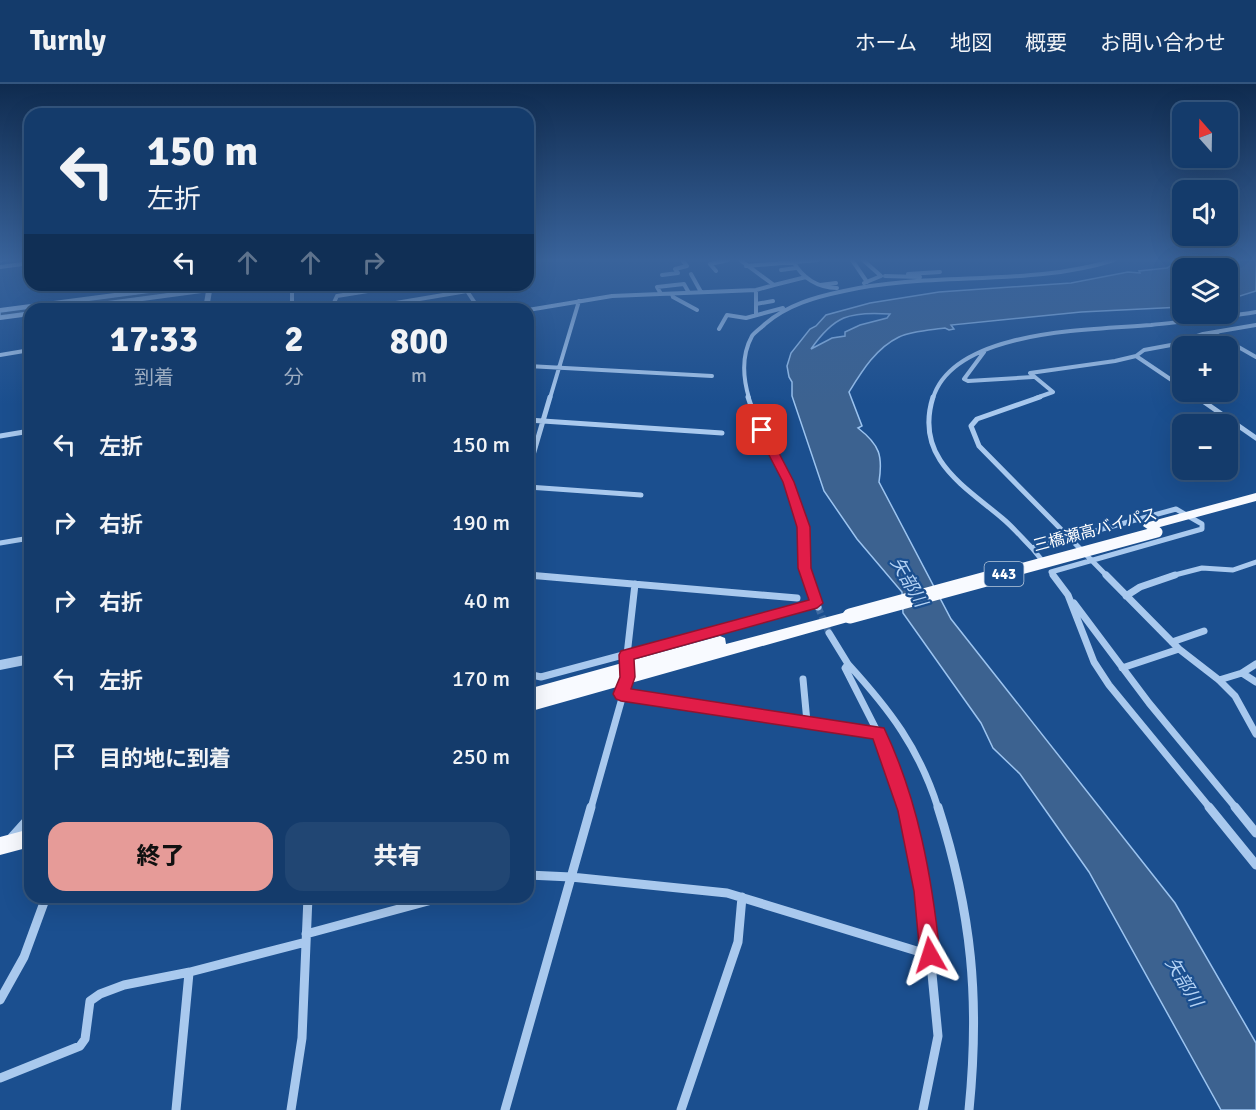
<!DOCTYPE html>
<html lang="ja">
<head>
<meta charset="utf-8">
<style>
  :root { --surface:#143b6b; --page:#214673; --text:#f1f3f6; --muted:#9dadc1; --line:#33557e; --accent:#e69b98 }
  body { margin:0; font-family:Signika,"Noto Sans JP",sans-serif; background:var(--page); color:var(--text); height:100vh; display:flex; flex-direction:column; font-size:22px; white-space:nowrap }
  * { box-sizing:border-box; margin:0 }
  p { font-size:20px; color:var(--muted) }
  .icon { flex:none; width:33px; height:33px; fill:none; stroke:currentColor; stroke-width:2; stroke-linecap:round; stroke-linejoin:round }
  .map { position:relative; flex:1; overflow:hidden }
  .panel { position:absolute; left:24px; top:219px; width:510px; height:600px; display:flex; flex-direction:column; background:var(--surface); border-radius:18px; box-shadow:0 6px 24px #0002,0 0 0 2px var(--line) }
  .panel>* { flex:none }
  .hud { position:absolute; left:24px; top:24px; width:510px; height:183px; border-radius:18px; box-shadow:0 6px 24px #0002,0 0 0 2px var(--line); background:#143b6b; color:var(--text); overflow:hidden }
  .needle { width:39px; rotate:340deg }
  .fabs { position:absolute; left:1172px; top:18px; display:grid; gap:12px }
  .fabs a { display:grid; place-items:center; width:66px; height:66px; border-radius:12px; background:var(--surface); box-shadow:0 6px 24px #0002,0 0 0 2px var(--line); font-size:30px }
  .pin { position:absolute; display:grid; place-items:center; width:51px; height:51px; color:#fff; margin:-26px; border-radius:12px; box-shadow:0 3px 9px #0006 }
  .me { position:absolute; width:66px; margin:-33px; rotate:354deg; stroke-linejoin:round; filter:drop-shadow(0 0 4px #0008) }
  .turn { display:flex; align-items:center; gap:21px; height:126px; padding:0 24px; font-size:27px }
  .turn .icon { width:78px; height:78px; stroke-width:2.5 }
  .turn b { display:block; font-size:42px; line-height:51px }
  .lanes { display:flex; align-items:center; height:57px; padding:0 24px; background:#0003; justify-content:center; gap:30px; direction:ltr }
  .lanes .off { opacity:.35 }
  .eta { display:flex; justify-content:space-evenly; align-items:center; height:102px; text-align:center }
  .eta b { font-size:36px; font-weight:800; line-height:42px }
  .action { display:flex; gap:12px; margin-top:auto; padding:12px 24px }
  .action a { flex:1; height:69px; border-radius:18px; background:var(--accent); color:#111; font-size:24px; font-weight:800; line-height:69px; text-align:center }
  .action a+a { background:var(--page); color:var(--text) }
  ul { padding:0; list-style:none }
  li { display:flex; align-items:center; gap:18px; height:78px; padding:0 24px }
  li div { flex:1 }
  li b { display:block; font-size:22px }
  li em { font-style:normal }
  header { display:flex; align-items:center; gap:36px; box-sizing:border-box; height:84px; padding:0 30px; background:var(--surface); border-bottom:2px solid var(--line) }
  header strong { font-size:28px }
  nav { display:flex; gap:33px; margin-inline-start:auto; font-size:21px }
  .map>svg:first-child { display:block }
  .water { fill:#3c6290; stroke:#9cc4f0; stroke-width:1.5; fill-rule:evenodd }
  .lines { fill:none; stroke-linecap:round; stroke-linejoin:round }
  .stream { stroke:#9cc4f0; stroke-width:1.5 }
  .minor-tunnel { stroke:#3d69a0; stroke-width:7; stroke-dasharray:7 3; stroke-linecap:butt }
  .minor-far3 { stroke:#a9c9ee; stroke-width:4 }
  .minor-far2 { stroke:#a9c9ee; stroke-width:5 }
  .minor-far1 { stroke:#a9c9ee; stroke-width:7 }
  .minor { stroke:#a9c9ee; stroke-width:9 }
  .tertiary { fill:#a9c9ee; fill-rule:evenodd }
  .trunk { fill:#f8faff; fill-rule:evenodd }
  .trunk-bridge-far1 { stroke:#f8faff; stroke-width:11 }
  .trunk-bridge { stroke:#f8faff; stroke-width:15 }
  .route { fill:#e11d48; stroke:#92132f; stroke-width:1.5 }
  .labels { text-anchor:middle; stroke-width:4.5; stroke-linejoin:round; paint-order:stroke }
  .shield { fill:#1b4f8f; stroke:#bbcadd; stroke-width:1.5 }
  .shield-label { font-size:15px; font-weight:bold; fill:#fff }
  .street-label { font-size:16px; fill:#fff; stroke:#1b4f8f }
  .water-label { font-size:18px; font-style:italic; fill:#b5d3f5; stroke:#1b4f8f }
</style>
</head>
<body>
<header>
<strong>Turnly</strong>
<nav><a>ホーム</a><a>地図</a><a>概要</a><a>お問い合わせ</a></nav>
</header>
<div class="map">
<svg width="1256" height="1026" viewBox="0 0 1256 1026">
  <rect width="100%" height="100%" fill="#1b4f8f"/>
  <path class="water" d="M1180 176H1256V207L1227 216V184H1182V223L1081 228 951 241 954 245 949 246 945 244C931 246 911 247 899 253 876 264 862 287 849 308L862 342 858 344C880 361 883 372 879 398L951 535 1175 819 1256 959V1026H1221L1089 788 1020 690 993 664 981 639 903 529 902 508 857 455 824 407 792 312V298L789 293 787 282 791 269 810 245 816 242 826 231 870 219 939 208 1071 199 1128 188 1140 189 1139 187 1167 184ZM890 230 887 234 860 241 845 248V252L832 254 811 265C834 232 849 227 890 230Z
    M204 201V205L53 225H30V228L0 232V228Z"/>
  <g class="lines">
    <path class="stream" d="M0 178 6 176
      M202 203 220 201"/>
    <path class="minor-tunnel" d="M818 523 829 549"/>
    <path class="minor-far3" d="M852 176 867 198
      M863 176 881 192 864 199
      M793 177C802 194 818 204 837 204
      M746 182 818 176
      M0 183 30 179
      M781 186 796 184
      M716 187 710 180 728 176
      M691 190 701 208
      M908 190 940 188
      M662 191 678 189 675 185 687 182 682 176
      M885 192 920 193
      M292 201V225
      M463 201 479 225
      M774 201 806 193
      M820 201 836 199
      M292 202 301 201
      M210 205 238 201
      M756 206V231
      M661 210 657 203 684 200 689 209
      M672 210 673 213 697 226
      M239 219 240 225
      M756 220 773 217
      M378 222 467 207
      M477 223 500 221 511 225
      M68 225 209 206
      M331 225 337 212 374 206
      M334 225 377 219
      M0 226 191 201
      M528 226 612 212 756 206 774 201 740 176
      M0 234 30 230
      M719 245 727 231 746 234 783 224
      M1214 249 1256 273
      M984 268 964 295 968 297 1033 293
      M0 271 30 266
      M1136 272 1182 303
      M528 282 712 292
      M1190 308 1199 314
      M550 314 579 217
      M749 314C743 294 741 272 752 252 755 248 761 244 765 240 787 221 815 213 844 207 932 187 1030 203 1114 176
      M933 314C954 245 1092 246 1151 241 1186 237 1221 234 1256 228
      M1036 314 1053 308 1030 289 1115 277 1136 272 1144 266 1171 261 1203 250 1256 241"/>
    <path class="minor-far2" d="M748 313C760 352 785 385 798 423 805 446 801 469 807 492
      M933 313C914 374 963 401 1002 434 1013 443 1022 454 1032 464L1176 425 1202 440V445L1051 488 1054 492
      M1040 313 977 335 971 342 979 362 1107 492
      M1197 313 1256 354
      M528 336 722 349
      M0 352 30 347
      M528 388 550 313
      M528 403 641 411
      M0 459 30 454
      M1032 464 1045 480
      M528 491 543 492
      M1171 492 1202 484 1233 486 1256 478"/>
    <path class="minor-far1" d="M528 491 797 514
      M806 491 818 523
      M1053 491 1068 511 1094 578 1109 601 1210 724
      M1106 491 1179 565 1219 596 1235 612 1256 650
      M1126 512 1140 503 1175 491
      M1074 519 1149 619 1236 724
      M1172 558 1204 547
      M848 580C890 626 919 664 938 724
      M1122 584 1179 565
      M1242 589 1256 598
      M528 590 541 593 817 519
      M803 595 807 638
      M1219 596 1242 589 1256 580
      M621 610 878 649 845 584 848 580 829 549
      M878 649 905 724
      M591 724 628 593 627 571 635 500"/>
    <path class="minor" d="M905 723 924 807 938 952 923 1026
      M938 723C972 829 980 916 969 1026
      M1209 723 1256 781
      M1235 723 1256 749
      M12 753 30 733
      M528 791 571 793 727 809 930 871
      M306 850 443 813
      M0 916 24 873 46 813
      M0 994 80 962 85 955 90 917 100 910 124 901 190 888 306 858
      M176 1026 189 889
      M291 1026 302 954 308 813
      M505 1026 591 723
      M681 1026 738 858 742 813"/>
    <path class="tertiary" d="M207 201H213L209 225H203Z
      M30 570V580L0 586V576Z"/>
    <path class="trunk" d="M1256 409V417L1149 446 1143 442 1145 439Z
      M850 527 855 528 857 532 855 536 528 628V605L720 552 725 554 726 560Z
      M30 745V763L0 771V753Z"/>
    <path class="trunk-bridge-far1" d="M995 492 1157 448"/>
    <path class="trunk-bridge" d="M850 532 1001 491"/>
  </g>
  <linearGradient id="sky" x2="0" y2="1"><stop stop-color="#0f2b4f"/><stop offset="0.55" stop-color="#39639b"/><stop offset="1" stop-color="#39639b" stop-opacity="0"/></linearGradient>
  <rect width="1256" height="320" fill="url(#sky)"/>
  <path class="route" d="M762 342 767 346 794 398 810 443 811 484 823 519 817 524 634 575 635 593 631 605 884 644C918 715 932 793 940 871L937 878 930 881 923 878 920 871 914 807 898 727 873 655 621 617 616 615 613 610 620 593 619 571 621 567 809 516 798 484 797 443 783 398 756 346Z"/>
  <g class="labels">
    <rect class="shield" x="984.5" y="478" width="39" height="24" rx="4.5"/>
    <g class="shield-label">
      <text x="1004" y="495">443</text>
    </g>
    <g class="street-label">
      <text transform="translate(1095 445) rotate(-15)" y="6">三橋瀬高バイパス</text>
    </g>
    <g class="water-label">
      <text transform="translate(909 498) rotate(60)" y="6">矢部川</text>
      <text transform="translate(1184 898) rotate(59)" y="6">矢部川</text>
    </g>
  </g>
</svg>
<div class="fabs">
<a><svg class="needle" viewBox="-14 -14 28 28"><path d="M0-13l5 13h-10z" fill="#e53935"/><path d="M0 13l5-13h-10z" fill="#9dadc1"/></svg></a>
<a><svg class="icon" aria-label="sound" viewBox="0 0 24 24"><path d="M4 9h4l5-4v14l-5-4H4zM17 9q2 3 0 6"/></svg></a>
<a><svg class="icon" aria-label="layers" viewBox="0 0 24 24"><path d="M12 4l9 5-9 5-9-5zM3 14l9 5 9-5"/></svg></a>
<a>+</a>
<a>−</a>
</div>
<div class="pin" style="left:762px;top:346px;background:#d93025"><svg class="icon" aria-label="arrive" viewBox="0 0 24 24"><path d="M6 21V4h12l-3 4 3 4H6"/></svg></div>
<svg class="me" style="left:930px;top:871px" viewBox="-20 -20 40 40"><path d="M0-17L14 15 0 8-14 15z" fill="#e11d48" stroke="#fff" stroke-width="4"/></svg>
<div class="hud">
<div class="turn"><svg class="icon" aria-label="left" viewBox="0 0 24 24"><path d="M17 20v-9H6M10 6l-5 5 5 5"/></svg><div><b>150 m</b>左折</div></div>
<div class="lanes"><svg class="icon" aria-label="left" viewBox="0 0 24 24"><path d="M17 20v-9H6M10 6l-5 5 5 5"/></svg><svg class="icon off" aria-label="ahead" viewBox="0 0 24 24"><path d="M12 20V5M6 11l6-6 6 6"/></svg><svg class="icon off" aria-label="ahead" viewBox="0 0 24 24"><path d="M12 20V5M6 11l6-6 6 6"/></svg><svg class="icon off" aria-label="right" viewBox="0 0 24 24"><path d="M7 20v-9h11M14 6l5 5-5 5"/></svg></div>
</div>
<section class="panel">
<div class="eta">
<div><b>17:33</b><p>到着</p></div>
<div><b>2</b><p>分</p></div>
<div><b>800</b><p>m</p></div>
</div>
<ul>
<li><svg class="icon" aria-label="left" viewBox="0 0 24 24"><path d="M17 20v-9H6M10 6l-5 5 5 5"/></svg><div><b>左折</b></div><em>150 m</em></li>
<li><svg class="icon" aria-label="right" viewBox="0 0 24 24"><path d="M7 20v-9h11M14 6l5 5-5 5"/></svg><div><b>右折</b></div><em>190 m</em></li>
<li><svg class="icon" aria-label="right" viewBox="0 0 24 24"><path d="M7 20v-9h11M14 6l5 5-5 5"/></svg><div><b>右折</b></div><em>40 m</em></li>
<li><svg class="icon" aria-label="left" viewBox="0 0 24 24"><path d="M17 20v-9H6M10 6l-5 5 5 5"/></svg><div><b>左折</b></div><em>170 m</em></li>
<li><svg class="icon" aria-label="arrive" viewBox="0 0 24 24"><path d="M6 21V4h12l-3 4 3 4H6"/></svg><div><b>目的地に到着</b></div><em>250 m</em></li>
</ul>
<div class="action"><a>終了</a><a>共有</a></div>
</section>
</div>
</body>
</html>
